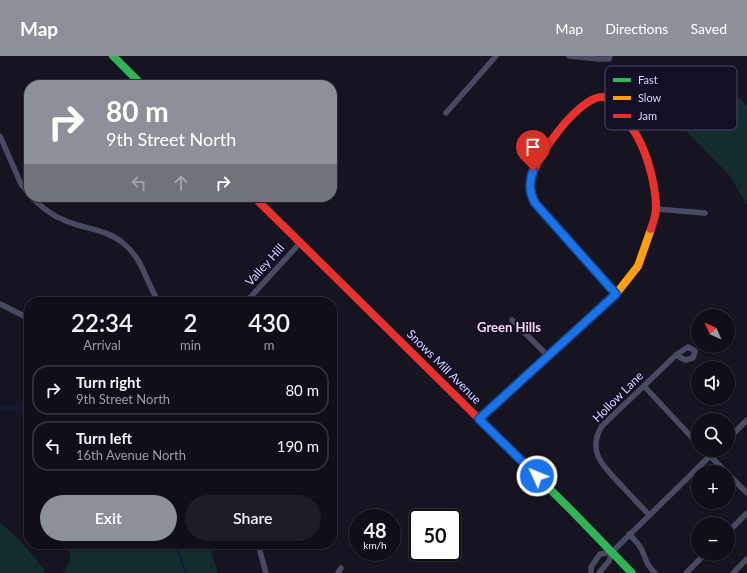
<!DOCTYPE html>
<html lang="en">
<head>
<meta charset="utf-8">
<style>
  :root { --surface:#100f19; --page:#1e1d26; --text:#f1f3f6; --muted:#9c9ca2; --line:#302f38; --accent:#8c9099 }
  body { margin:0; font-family:Lato,sans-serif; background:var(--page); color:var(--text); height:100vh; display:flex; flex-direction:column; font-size:15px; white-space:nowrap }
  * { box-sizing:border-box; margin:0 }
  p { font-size:13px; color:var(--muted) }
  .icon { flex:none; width:22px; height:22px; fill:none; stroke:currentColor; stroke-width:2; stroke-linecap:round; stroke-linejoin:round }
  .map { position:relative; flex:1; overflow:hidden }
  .sheet { position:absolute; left:24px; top:241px; width:313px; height:252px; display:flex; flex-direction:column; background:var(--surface); border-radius:16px; box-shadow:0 1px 3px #0004,0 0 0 1px var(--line) }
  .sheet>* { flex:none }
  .hud { position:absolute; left:24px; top:24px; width:313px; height:122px; border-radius:16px; box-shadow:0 1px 3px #0004,0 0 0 1px var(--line); background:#8c9099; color:#fff; overflow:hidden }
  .needle { width:26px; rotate:315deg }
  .fabs { position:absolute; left:691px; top:253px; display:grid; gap:8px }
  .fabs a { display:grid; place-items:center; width:44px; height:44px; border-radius:50%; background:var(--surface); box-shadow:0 1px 3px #0004,0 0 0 1px var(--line); font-size:20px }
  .speed { position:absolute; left:349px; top:453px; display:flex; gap:8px; font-size:20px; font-weight:700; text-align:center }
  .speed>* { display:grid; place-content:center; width:52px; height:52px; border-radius:50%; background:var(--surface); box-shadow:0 1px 3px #0004,0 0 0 1px var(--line); line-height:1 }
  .speed small { font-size:10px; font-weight:400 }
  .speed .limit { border:2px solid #111; border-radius:6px; background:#fff; color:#111 }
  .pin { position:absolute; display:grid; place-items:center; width:34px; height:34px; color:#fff; margin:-41px -17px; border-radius:50% 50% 50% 0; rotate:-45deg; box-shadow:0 0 4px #0007 }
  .pin .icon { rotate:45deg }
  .me { position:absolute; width:44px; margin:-22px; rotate:314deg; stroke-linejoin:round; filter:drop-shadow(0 0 3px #0008) }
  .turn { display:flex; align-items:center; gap:14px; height:84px; padding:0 16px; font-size:18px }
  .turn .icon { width:52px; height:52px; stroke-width:2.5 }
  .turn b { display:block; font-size:28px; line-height:34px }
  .lanes { display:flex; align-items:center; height:38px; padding:0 16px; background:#0003; justify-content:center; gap:20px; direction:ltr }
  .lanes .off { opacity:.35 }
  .eta { display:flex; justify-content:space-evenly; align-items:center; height:68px; text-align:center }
  .eta b { font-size:24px; font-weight:600; line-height:28px }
  .action { display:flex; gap:8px; margin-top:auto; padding:8px 16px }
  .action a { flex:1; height:46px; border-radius:24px; background:var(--accent); color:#fff; font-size:16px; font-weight:600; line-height:46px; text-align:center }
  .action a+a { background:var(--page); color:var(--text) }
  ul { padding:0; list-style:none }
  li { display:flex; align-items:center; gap:12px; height:50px; margin:0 8px 6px; padding:0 8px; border:2px solid var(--line); border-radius:16px }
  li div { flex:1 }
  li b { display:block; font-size:15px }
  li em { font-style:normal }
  header { display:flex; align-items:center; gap:24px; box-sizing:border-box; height:56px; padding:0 20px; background:var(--accent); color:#fff }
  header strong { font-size:19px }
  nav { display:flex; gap:22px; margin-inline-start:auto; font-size:14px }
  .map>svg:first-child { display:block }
  .green { fill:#132c2d }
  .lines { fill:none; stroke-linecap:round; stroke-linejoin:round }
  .stream { stroke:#0b1e41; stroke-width:2 }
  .street { stroke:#4a4962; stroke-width:5.5 }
  .fast { stroke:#30b455; stroke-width:8 }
  .slow { stroke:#ff9f0a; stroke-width:8 }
  .jam { stroke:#e5322d; stroke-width:8 }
  .route-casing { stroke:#114b97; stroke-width:10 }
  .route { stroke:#1a73e8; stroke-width:7 }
  .labels { text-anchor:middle; stroke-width:4; stroke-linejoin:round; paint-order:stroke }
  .street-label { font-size:12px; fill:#d9d4ff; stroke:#130f26 }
  .neighbourhood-label { font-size:13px; font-weight:bold; fill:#ffd6f0; stroke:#130f26 }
  .key { fill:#130f26; stroke:#4e4a67; stroke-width:1 }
  .key-label { font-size:11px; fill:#d9d4ff }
</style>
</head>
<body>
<header>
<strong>Map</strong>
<nav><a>Map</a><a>Directions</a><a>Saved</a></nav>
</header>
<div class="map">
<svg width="747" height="517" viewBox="0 0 747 517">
  <rect width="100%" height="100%" fill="#161421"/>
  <path class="green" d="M717 21 747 49V149L730 120 671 59Z
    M0 467 16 480 44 513 45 517H0Z
    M69 488H209L218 517H63L70 505Z"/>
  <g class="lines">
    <path class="stream" d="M0 352H29
      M175 488 186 517"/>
    <path class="street" d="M569 0 599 3H609L610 0
      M446 57 496 0
      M0 80 21 128 29 138
      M31 141C42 151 52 160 66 165 85 173 106 173 123 187 144 204 145 225 159 246
      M656 153 705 157
      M246 246 300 187
      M0 248 26 261
      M512 264 548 300
      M644 330 698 388
      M728 383 747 364
      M704 394 726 416
      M728 418 747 437
      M649 459C640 449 630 439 621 429 604 411 586 396 602 370L676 299 688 291 695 295 693 302 685 304 676 299
      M728 476 747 457
      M629 478C634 483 639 488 642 494 646 504 646 508 655 517
      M258 488 266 517
      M338 517 341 512
      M591 517V511L600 498 612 496
      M599 517 609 505 612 496 716 394
      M686 517 705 498
      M733 517 747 503"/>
    <path class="fast" d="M113 0 142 29
      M479 363 571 454 632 517"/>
    <path class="slow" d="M530 131 535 147 616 238
      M479 363 616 238 638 210 651 173"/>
    <path class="jam" d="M530 131C529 108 579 39 603 41 612 42 618 53 623 59 628 67 634 74 638 82 648 100 656 131 656 152 656 159 653 167 651 173
      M254 141 479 363"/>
  </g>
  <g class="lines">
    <defs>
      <path id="route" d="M533 115C529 127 529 136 535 147L616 238 479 363 537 420"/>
    </defs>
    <use href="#route" class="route-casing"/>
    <use href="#route" class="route"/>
  </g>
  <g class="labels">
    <g class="street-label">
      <text transform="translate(265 209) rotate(-48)" y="4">Valley Hill</text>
      <text transform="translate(444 311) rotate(45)" y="4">Snows Mill Avenue</text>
      <text transform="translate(618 341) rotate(-45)" y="4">Hollow Lane</text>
    </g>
    <g class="neighbourhood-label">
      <text x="509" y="276">Green Hills</text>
    </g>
  </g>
  <rect x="605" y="10" width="132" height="64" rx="6" class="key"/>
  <rect x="613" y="22" width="18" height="4" fill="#30b455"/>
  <rect x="613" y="40" width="18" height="4" fill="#ff9f0a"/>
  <rect x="613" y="58" width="18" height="4" fill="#e5322d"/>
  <g class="key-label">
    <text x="638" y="28">Fast</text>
    <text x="638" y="46">Slow</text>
    <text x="638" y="64">Jam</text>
  </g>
</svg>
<div class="fabs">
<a><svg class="needle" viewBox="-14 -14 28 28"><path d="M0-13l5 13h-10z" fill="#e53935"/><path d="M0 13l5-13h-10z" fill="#9c9ca2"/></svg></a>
<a><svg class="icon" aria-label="sound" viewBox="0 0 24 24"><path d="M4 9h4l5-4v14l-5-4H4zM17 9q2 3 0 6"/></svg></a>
<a><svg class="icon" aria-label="search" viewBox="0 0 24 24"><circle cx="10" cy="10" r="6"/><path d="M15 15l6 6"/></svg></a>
<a>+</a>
<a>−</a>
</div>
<div class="speed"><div>48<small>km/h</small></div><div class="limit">50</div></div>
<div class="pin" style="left:533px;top:115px;background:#d93025"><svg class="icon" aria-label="arrive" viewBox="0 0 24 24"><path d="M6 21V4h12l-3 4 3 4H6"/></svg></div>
<svg class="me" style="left:537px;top:420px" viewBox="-20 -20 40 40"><circle r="17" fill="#1a73e8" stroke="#fff" stroke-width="3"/><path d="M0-11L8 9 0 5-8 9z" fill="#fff"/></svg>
<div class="hud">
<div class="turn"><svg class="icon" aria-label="right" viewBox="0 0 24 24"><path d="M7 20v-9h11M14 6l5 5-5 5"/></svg><div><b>80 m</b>9th Street North</div></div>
<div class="lanes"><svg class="icon off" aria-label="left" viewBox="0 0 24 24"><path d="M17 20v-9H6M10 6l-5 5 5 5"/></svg><svg class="icon off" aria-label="ahead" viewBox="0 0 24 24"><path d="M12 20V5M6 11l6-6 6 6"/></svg><svg class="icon" aria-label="right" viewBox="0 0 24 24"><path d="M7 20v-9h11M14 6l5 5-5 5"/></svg></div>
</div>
<section class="sheet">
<div class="eta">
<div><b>22:34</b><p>Arrival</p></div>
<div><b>2</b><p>min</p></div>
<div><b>430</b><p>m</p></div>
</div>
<ul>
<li><svg class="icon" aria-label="right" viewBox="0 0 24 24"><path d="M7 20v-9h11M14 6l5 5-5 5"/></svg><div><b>Turn right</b><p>9th Street North</p></div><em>80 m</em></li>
<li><svg class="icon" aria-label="left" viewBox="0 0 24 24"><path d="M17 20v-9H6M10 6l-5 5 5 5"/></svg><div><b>Turn left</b><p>16th Avenue North</p></div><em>190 m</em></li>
</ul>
<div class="action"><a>Exit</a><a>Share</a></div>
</section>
</div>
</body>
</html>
